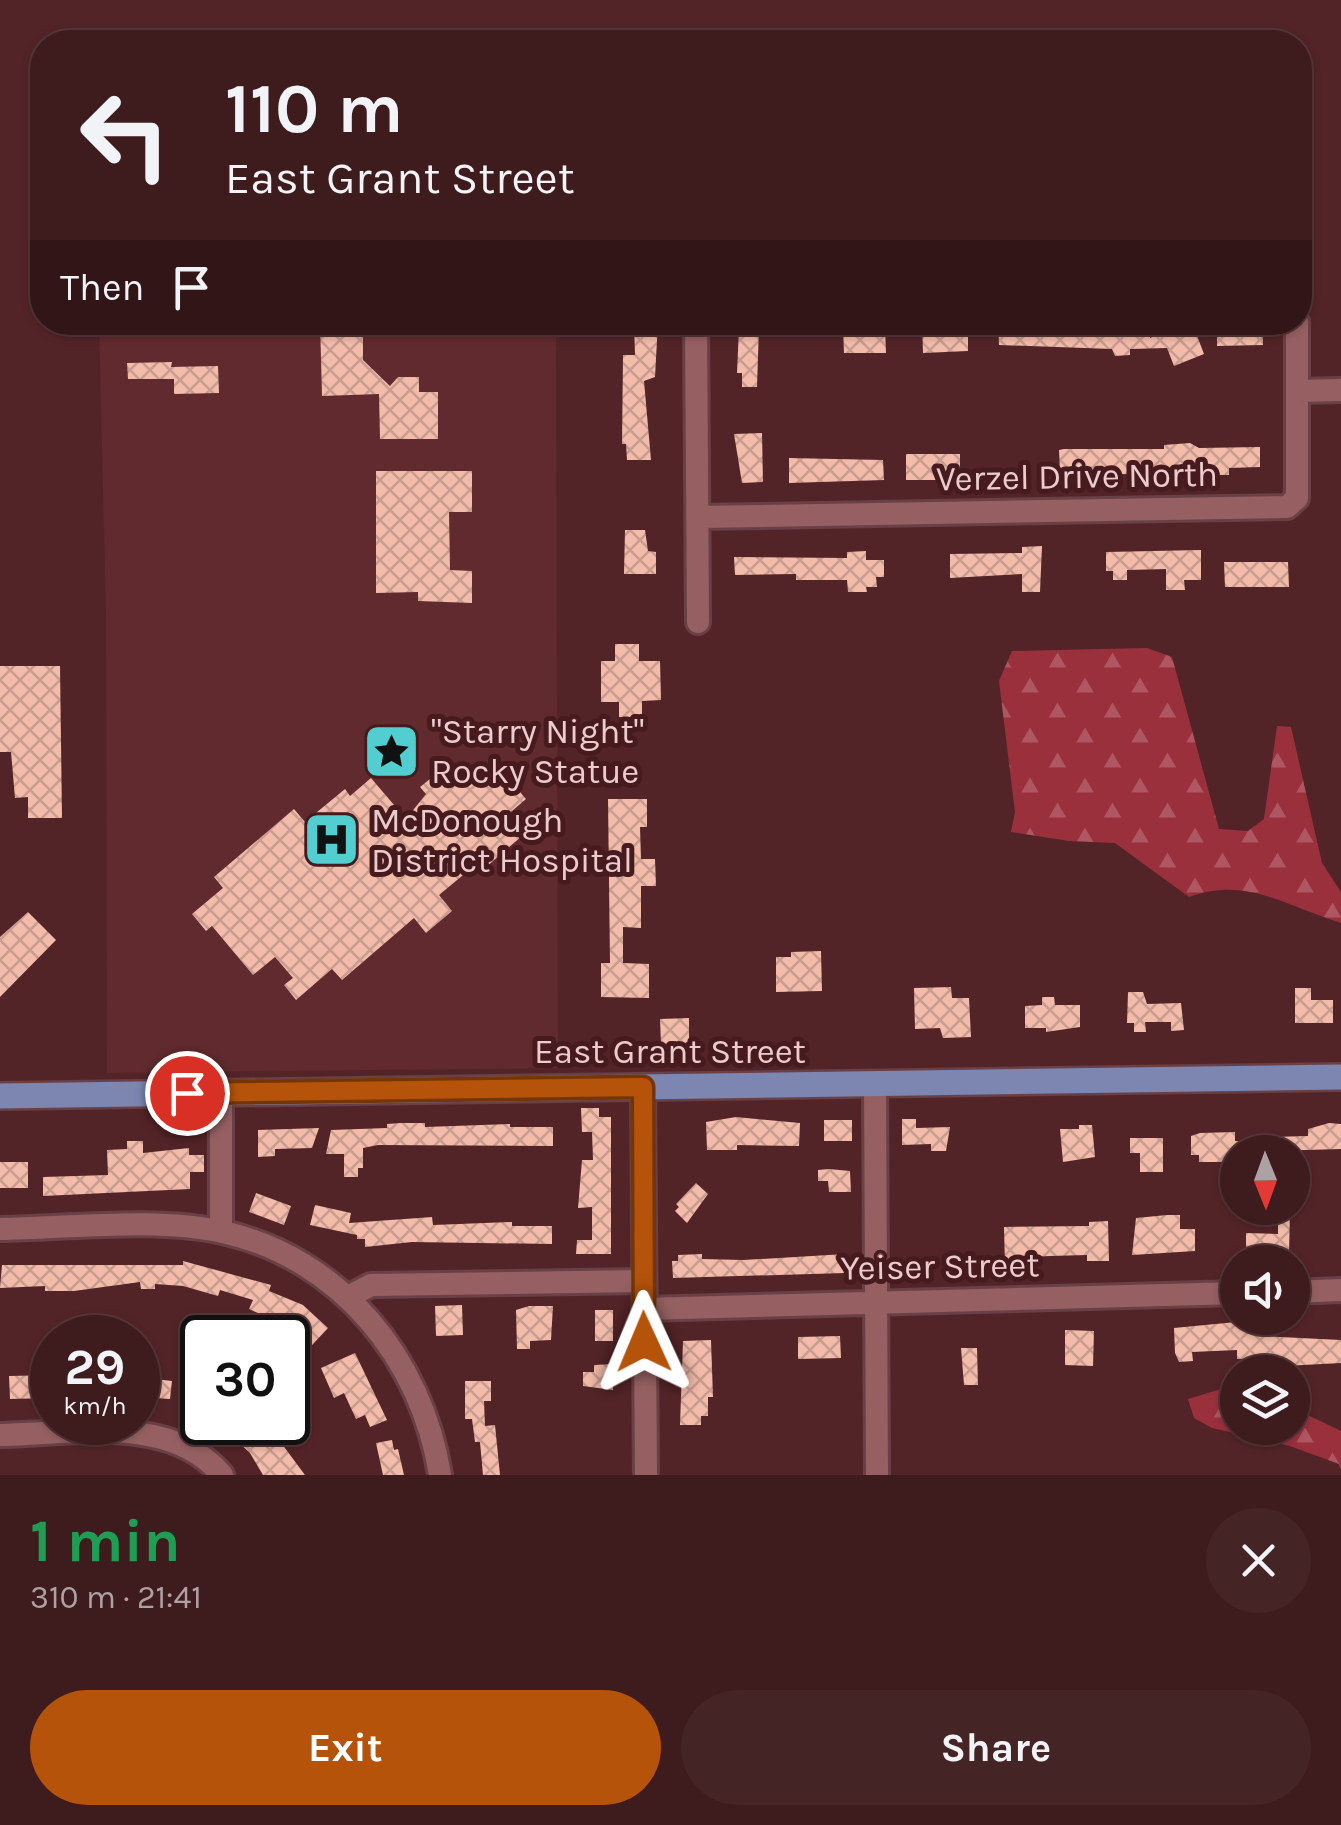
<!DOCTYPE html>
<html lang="en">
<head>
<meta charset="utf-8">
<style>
  :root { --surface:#3e1b1d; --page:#452426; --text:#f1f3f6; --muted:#ada1a4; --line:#57393b; --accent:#b45309 }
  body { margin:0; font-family:Karla,sans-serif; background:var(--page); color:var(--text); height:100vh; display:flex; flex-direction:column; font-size:38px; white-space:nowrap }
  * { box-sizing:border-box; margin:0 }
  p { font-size:32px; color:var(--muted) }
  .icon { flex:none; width:55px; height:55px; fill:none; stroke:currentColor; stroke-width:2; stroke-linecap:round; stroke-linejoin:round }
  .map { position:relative; height:1475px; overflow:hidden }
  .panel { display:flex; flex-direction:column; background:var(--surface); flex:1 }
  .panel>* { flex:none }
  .guide { position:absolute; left:30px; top:30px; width:1282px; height:305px; border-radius:40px; box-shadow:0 2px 8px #0004,0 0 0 2px var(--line); background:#3e1b1d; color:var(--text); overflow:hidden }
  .needle { width:65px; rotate:179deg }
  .buttons { position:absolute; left:1220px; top:1135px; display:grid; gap:20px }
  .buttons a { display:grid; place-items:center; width:90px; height:90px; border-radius:50%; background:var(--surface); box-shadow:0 2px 8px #0004,0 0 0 2px var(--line); font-size:50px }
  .speed { position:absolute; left:30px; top:1315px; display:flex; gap:20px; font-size:50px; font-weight:700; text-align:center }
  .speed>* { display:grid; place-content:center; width:130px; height:130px; border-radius:50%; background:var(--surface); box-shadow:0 2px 8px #0004,0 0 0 2px var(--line); line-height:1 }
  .speed small { font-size:25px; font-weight:400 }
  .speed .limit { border:5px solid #111; border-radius:15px; background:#fff; color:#111 }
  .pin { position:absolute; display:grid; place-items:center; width:85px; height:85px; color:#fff; margin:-42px; border:5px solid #fff; border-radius:50%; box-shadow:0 2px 10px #0007 }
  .me { position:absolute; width:110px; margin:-55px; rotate:359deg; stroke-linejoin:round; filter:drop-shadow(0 0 8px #0008) }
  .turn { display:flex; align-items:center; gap:35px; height:210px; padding:0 30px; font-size:45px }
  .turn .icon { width:130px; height:130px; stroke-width:2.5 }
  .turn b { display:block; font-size:70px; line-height:85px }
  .then { display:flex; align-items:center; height:95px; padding:0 30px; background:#0003; gap:20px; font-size:38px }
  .round { display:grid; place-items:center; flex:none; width:105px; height:105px; border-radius:52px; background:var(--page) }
  .overview { display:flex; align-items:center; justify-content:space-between; height:170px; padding:0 30px }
  h1 { font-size:60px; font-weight:700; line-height:75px; color:#1e9e55 }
  .cta { display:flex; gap:20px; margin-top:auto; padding:20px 30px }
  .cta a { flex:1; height:115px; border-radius:60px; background:var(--accent); color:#fff; font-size:40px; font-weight:700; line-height:115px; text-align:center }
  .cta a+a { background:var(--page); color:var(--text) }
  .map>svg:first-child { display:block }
  .built { fill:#612a2e }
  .forest { fill:url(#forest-firs) }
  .building { fill:url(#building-cross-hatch) }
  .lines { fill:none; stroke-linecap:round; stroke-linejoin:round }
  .minor-casing { stroke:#694045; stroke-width:28 }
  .major-casing { stroke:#694045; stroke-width:30 }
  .minor { stroke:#966062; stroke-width:22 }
  .major { stroke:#7d85b1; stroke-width:25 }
  .route-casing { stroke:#753606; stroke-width:25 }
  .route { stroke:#b45309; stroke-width:18 }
  .labels { text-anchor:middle; stroke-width:10; stroke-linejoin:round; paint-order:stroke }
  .street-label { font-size:35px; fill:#ebcccc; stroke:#471a1e }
  .poi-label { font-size:35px; fill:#ebcccc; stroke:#471a1e; text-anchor:start }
</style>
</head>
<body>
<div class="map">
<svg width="1341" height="1475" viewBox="0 0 1341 1475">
  <defs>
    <pattern id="forest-firs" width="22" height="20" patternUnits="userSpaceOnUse" patternTransform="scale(2.5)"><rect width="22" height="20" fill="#9b303d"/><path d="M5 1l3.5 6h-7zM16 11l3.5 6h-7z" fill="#ae5661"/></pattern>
    <pattern id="building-cross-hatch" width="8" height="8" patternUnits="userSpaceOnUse" patternTransform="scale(2.5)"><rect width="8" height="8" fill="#f3bbaa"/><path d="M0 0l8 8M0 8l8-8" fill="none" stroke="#c89c8f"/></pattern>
  </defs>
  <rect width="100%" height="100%" fill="#532427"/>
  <path class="built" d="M99 323H556L558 1068 107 1073 106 612Z"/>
  <path class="forest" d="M1147 648 1172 657 1219 829 1248 831 1264 819 1277 726 1291 727 1322 863 1341 892V923C1286 906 1246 876 1189 897L1115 843 1069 841 1011 832 1015 812 999 681 1012 651Z
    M1228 1387 1237 1390 1238 1428H1292L1293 1408 1341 1431V1470L1339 1464 1290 1446 1212 1428 1194 1418 1188 1399Z"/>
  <path class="building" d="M320 322H363V360L390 386 398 377H419V392H438V439H380L379 394 322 396Z
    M634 322H658L655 377 644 381 651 460H627L626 444H622L623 355H635Z
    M968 322V351L923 353 922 323Z
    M1262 323 1263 345 1217 346V324Z
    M998 325H1150V338L1181 325 1186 337 1196 333 1204 354 1174 366 1167 348 1130 349V355L1115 356 1112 349 999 345Z
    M739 327H759L757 387H742V373H737Z
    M885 327 886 353H844L843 329Z
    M172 362 171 367 218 366 219 393 174 394V379H128L127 363Z
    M762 433 763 482 742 483 734 434Z
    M1190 443 1199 448 1260 447V467L1229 468V475L1110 474V469L1060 472 1059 450 1064 449H1164V445Z
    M906 454H960V480H906Z
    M789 458 883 460 884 480 789 483Z
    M376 471H472V512H449L450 570 472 571V603L418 601V592L376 593Z
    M625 530H645L648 551 656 552V574H624Z
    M1042 546 1040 592H1022V574L950 578V554L1022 553V547Z
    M1201 550V580H1184L1185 590H1166V569L1127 570V580H1113V571H1106V552Z
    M866 551V560H884V577H876L877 587H866L867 592H848L847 580H796V574L735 575 734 557 847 558V552Z
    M1224 562H1288L1289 587H1225Z
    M615 644H639V661H660L661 700 642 701V717H619V702H601V661H615Z
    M0 666H60L62 818H28V797L15 798 11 752H0Z
    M494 761 526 799 505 817 522 836 486 867 480 861 439 895 452 911 426 933 414 918 342 980 332 969 296 1000 284 985 293 978 275 957 253 975 212 926 206 931 192 914 223 888 214 877 294 809 305 822 345 789 350 796 371 778 406 819 426 794 420 787 440 771 444 775 457 764 471 781Z
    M608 799H647V827H640L641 859H655L656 886H641V928L623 927V963L649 964V998L601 997V963H610Z
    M28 912 56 940 0 997V937Z
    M821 951 822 991 776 992V957H791V952Z
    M951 987 952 998H969L971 1037 943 1038 940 1028 915 1029 914 988Z
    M1295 988H1311V1000H1333V1023H1295Z
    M1128 992H1143L1147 1004 1181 1003 1184 1030 1171 1031V1022H1145L1146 1032H1134V1023H1127Z
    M1042 997H1054L1055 1005H1080V1027L1046 1032V1028H1025V1006L1042 1005Z
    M689 1018V1050H669V1044H661L660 1019Z
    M581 1108H599V1117H611V1254H576L577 1240H592V1207L578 1208 582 1160H593L592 1132H582Z
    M736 1117 800 1123 799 1146 737 1145V1150H707L706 1122Z
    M902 1119H916V1128L950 1127 946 1151H931V1144L902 1145Z
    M824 1120H852V1141H824Z
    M400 1123H425V1127L510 1124V1127H553V1146L378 1145 363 1148V1168H358V1177H344V1154H326L331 1130 387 1128V1124Z
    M1329 1123 1341 1124V1149L1235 1152V1162H1199V1155H1191V1136L1200 1133 1235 1132V1141H1271V1137L1308 1136V1129Z
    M1079 1125H1092L1095 1157 1063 1162 1060 1129H1079Z
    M319 1128 312 1148 275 1149V1156L258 1157V1130Z
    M1130 1138H1163V1172H1140V1153H1130Z
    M127 1141H143V1153L189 1148V1155H204V1172H190V1189L43 1196V1177L108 1175 107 1150 127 1149Z
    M0 1162H28V1188H0Z
    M829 1169 850 1171 851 1192H829L828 1181H818V1170Z
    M696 1183 708 1194 687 1223 675 1211 679 1207 676 1204Z
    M256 1193 291 1206 284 1225 249 1212Z
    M315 1205 351 1213 349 1223 432 1217 433 1225 512 1222V1226H552V1244L412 1242 365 1247V1239H357V1235L310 1225Z
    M1278 1208H1290L1289 1255 1246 1254V1233L1278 1234Z
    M1167 1215H1180V1229H1195V1251L1132 1255 1136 1218Z
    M1108 1221 1109 1261H1087V1255L1050 1256 1029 1257V1265H1005L1004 1227 1089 1226V1222Z
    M702 1254V1259L743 1260 845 1254V1273L673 1278 672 1261H678V1255Z
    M183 1261 271 1285 269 1291 303 1305 328 1328 299 1359 288 1348V1340L296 1330 249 1309 253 1300 220 1290 218 1296 183 1286 155 1284V1289H141L140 1282 74 1291H45V1286L0 1288 2 1265H183Z
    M462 1305 463 1335 436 1336 435 1306Z
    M529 1306H553L551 1340 530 1341V1349H517L516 1310Z
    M595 1310H613V1341H595Z
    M1257 1320 1258 1336 1341 1340V1363L1267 1367V1359H1237V1350L1192 1352 1193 1361 1179 1362 1175 1353 1174 1328Z
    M1065 1330 1094 1331 1093 1366 1065 1365Z
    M840 1336 841 1358 798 1359V1337Z
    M711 1340 713 1397H708V1416H701V1425H680L683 1341Z
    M961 1348H977L978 1385H964Z
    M355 1353 387 1420 370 1427 365 1415 356 1419 344 1393 334 1398 321 1368Z
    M613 1364V1390L583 1386V1372H594V1365Z
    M52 1375V1398L10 1399 9 1376Z
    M139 1377 172 1381 170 1399 138 1397Z
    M465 1381H491V1401H484L485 1426 495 1425 500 1475H483L480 1442H475L472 1419H465Z
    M231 1422H247L279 1440 305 1475H263L250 1453 225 1430Z
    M392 1440 394 1450 398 1449 404 1475H383L376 1443Z"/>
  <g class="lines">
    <defs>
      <path id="minor" d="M696 322 698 622
        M1298 391 1341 390
        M698 517 1287 507 1297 498V322
        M875 1084 877 1475
        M643 1087 646 1475
        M0 1229C68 1228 157 1217 223 1232 340 1258 422 1359 440 1475
        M221 1231V1092
        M1292 1292 1341 1290
        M350 1296 371 1285 643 1281
        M644 1309 1238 1293
        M0 1435C72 1434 170 1413 222 1475"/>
      <path id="major" d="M0 1096 1341 1077"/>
    </defs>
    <use href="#minor" class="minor-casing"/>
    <use href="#major" class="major-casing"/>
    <use href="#minor" class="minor"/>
    <use href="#major" class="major"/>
  </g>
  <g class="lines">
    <defs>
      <path id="route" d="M187 1093 643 1087 644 1342"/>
    </defs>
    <use href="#route" class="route-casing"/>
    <use href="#route" class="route"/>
  </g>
  <defs>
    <symbol id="sight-square" viewBox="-11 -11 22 22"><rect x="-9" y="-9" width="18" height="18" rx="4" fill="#52cdd0" stroke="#471a1e"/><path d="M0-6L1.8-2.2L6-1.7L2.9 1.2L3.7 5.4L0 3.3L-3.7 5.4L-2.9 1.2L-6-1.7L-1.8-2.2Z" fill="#111"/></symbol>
    <symbol id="hospital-square" viewBox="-11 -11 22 22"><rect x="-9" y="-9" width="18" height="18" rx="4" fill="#52cdd0" stroke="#471a1e"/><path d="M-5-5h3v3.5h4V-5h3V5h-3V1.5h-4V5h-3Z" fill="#111"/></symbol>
  </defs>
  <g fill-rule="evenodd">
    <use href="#sight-square" x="360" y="720" width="63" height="63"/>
    <use href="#hospital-square" x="300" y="808" width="63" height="63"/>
  </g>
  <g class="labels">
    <g class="street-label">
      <text transform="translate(1077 476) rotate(-1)" y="12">Verzel Drive North</text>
      <text x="670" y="1063">East Grant Street</text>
      <text transform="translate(940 1266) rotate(-1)" y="12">Yeiser Street</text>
    </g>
    <g class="poi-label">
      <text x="431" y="743">"Starry Night"<tspan x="431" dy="40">Rocky Statue</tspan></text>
      <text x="371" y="832">McDonough<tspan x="371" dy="40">District Hospital</tspan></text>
    </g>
  </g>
</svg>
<div class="buttons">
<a><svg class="needle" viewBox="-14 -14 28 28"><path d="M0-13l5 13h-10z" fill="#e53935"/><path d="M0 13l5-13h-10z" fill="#ada1a4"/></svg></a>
<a><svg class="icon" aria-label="sound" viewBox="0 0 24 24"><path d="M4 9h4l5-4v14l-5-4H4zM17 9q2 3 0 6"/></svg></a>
<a><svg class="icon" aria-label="layers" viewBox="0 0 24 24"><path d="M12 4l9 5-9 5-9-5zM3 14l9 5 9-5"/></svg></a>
</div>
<div class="speed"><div>29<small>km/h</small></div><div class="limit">30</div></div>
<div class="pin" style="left:187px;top:1093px;background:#d93025"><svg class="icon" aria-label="arrive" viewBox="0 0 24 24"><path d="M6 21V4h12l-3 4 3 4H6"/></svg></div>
<svg class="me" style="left:644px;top:1342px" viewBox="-20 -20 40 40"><path d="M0-17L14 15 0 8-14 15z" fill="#b45309" stroke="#fff" stroke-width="4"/></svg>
<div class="guide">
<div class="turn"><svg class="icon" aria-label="left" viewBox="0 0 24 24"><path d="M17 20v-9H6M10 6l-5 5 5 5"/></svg><div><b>110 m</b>East Grant Street</div></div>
<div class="then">Then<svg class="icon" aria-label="arrive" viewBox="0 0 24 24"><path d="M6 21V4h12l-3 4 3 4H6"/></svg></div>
</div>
</div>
<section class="panel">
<div class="overview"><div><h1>1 min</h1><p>310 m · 21:41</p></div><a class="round"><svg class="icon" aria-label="close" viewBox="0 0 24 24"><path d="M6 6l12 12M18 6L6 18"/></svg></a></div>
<div class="cta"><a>Exit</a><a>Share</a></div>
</section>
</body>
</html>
